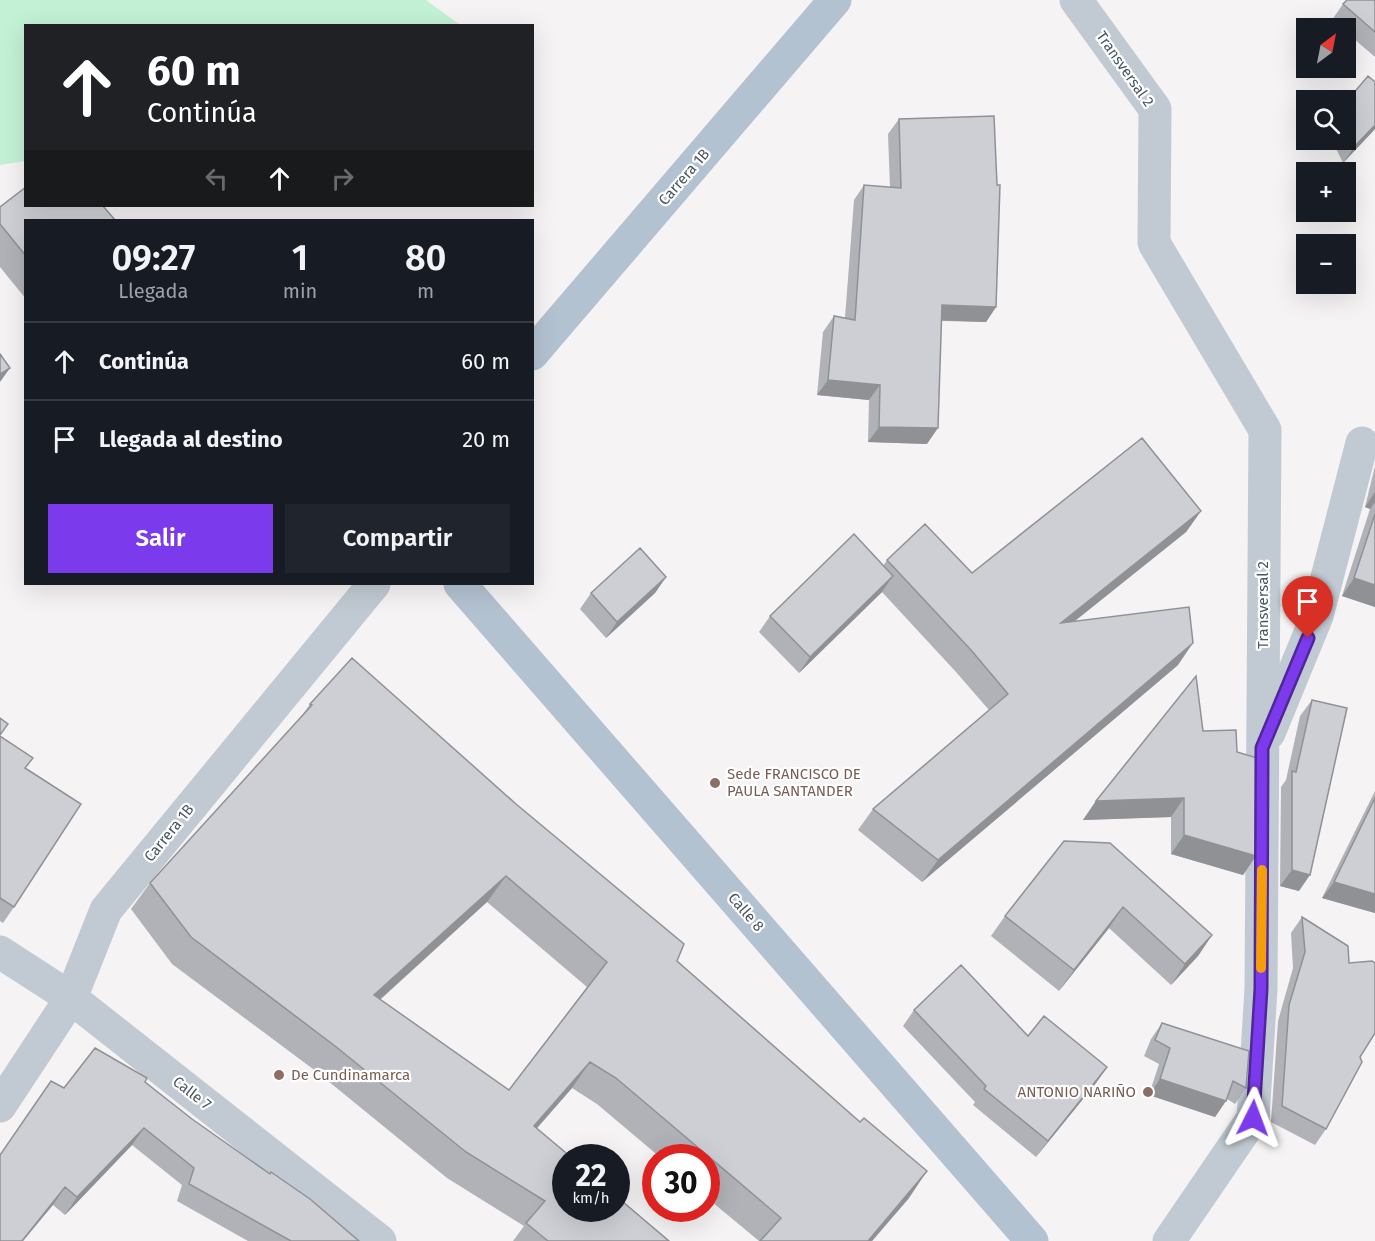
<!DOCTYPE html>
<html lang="es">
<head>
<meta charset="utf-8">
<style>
  :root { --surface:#171b24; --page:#20242c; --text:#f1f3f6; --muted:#9ea1a6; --line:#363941; --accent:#7c3aed }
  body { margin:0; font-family:"Fira Sans",sans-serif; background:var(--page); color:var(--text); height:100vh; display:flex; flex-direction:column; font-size:22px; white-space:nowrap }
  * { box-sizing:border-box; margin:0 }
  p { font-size:20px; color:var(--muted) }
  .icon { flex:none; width:33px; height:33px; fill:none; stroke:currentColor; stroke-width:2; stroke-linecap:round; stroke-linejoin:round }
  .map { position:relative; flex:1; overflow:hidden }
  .drawer { position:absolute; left:24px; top:219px; width:510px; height:366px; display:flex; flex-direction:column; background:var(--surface); border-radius:0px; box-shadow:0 6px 24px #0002 }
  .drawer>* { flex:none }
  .hud { position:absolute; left:24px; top:24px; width:510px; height:183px; border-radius:0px; box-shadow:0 6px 24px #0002; background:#202124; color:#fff; overflow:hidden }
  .needle { width:39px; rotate:32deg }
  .tools { position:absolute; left:1296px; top:18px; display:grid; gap:12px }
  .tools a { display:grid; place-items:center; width:60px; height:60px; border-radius:0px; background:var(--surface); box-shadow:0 6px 24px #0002; font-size:30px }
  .speed { position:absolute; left:552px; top:1144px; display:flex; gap:12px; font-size:30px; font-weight:700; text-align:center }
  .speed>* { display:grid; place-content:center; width:78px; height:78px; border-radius:50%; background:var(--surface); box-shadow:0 6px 24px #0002; line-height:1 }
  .speed small { font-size:15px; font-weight:400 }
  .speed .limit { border:9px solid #d22; background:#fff; color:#111 }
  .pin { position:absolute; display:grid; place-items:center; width:51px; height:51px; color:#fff; margin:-62px -26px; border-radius:50% 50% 50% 0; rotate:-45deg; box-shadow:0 0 6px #0007 }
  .pin .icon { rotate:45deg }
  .me { position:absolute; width:66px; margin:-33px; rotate:3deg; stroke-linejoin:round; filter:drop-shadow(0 0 4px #0008) }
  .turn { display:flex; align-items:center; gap:21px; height:126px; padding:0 24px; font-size:27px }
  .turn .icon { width:78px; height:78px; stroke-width:2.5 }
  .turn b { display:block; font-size:42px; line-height:51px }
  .lanes { display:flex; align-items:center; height:57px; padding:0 24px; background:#0003; justify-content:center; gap:30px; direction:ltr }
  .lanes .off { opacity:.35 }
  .eta { display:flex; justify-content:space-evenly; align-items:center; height:102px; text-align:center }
  .eta b { font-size:36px; font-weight:600; line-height:42px }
  .primary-button { display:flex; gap:12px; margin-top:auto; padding:12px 24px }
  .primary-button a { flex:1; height:69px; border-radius:0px; background:var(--accent); color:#fff; font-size:24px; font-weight:600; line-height:69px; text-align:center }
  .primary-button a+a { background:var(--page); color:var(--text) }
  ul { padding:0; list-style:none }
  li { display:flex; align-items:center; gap:18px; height:78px; padding:0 24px; border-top:2px solid var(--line) }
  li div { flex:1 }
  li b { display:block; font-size:22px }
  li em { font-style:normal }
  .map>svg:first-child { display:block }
  .green { fill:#c3f1d5 }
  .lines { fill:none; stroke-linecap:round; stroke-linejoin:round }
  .minor { stroke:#c1cad2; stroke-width:33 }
  .major { stroke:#b3c2d1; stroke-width:33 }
  .wall { fill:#b0b2b7; fill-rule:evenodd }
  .shaded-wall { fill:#909195 }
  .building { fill:#cdcfd5; stroke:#909195; stroke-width:1.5; fill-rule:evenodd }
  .route-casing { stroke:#51269a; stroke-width:15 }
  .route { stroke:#7c3aed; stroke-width:10 }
  .slow { stroke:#f59e0b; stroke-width:10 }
  .education-dot { fill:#8d6e63; stroke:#fff; stroke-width:2 }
  .labels { text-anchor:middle; stroke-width:4.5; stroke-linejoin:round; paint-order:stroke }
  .street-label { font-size:15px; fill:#4a5661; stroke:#fff }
  .education-label { font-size:15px; fill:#785e54; stroke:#fff; text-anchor:start }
</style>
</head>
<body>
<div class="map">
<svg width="1375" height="1241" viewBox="0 0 1375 1241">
  <rect width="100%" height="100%" fill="#f5f3f3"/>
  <path class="green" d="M0 0H426L460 25 26 26 25 161 0 165Z"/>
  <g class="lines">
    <path class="minor" d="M1076 0 1155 109 1154 243 1265 430 1261 989 1253 1118 1169 1241
      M1269 733 1317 616 1362 443
      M0 952 71 998 380 1241
      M0 1106 71 998 106 910 374 584"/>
    <path class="major" d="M532 354 835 0
      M460 584 1032 1241"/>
  </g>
  <path class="wall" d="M1375 0V57L1346 32V28H1342L1332 20 1343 4Z
    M1375 82V129L1343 163 1332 140H1346V102Z
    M899 119 996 307 986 322 942 321 927 444 868 442 869 400 817 395 823 332 834 316 845 318 854 200 864 185 890 187 888 134Z
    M0 207 26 220V299L0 267Z
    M1375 466V607L1342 596 1370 509 1365 507Z
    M1201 511 1186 532 1075 621 1178 665 922 882 858 830 873 809 989 710 956 672 882 592 799 673 759 632 770 616 883 566 887 560 972 573Z
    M666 577 655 593 606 638 580 609 591 593Z
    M1312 700 1299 891 1280 886 1281 787 1286 780 1300 716Z
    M310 704 677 961 909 1198 872 1241H759L706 1197V1158H661L597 1104 572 1088 537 1128 669 1241H513L524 1226 447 1178 317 1072 172 964 131 909 150 883 299 720ZM487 902 587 987 509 1090 380 1000Z
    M1203 731 1237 752 1256 856 1243 875 1171 854V817L1083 820 1096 801Z
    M0 736 26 768 14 907 3 923 0 921Z
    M1375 791V913L1322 898Z
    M1064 841 1212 935 1198 956 1171 985 1109 928 1059 991 991 936 1005 916Z
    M1302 917 1349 963 1360 1057 1326 1129 1315 1145 1271 1122 1278 1021 1293 968 1291 933Z
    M914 1010 1028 1036 1107 1067 1096 1083 1036 1157 973 1105 975 1102 903 1026Z
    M1162 1023 1246 1088 1235 1104 1227 1099 1215 1117 1149 1095 1159 1064 1144 1056 1151 1039Z
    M145 1082 192 1119 359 1241H248L177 1201 182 1185 132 1145 65 1215 53 1205 64 1088Z"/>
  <path class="shaded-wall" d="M1375 125V129L1343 163 1354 147Z
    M942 305 996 307 986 322 931 320Z
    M10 368 0 382V374Z
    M828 380 880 385 869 400 817 395Z
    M879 427 938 428 927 444 868 442Z
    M1375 492V502L1370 509 1365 507Z
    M1201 511 1186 532 1046 644 1061 623Z
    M893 576 882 592 799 673 810 657Z
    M666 577 655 593 606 638 617 622Z
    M1354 578 1375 585V607L1342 596Z
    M1193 643 1178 665 922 882 938 860Z
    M1184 798 1171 817 1083 820 1096 801Z
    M1184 835 1256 856 1243 875 1171 854Z
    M1292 870 1310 875 1299 891 1280 886Z
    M506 876 487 902 355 1022 374 995Z
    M1334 882 1375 894V913L1322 898Z
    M1123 907 1109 928 1059 991 1074 970Z
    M1212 935 1198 956 1171 985 1185 964Z
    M590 1062 572 1088 516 1152 534 1126Z
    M1107 1067 1096 1083 1036 1157 1048 1141Z
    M1160 1079 1226 1101 1215 1117 1149 1095Z
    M144 1128 132 1145 65 1215 77 1197Z
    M927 1171 909 1198 872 1241H868Z
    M65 1187 53 1205 23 1241H22Z"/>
  <path class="building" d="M1347 0H1375V32L1343 4Z
    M1368 76 1375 82V125L1354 147 1346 129V102Z
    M994 116 997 185H1000L996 307 942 305 938 428 879 427 880 385 828 380 834 316 855 320 864 185 901 188 899 119Z
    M26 187V206H103L115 220H26V256L0 224V207Z
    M0 354 10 368 0 374Z
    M1142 438 1201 511 1061 623 1189 607 1193 643 938 860 873 809 1008 694 971 650 887 560 925 524 972 573Z
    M1375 514V585L1354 578Z
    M854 534 893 576 810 657 770 616Z
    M640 548 666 577 617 622 591 593Z
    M352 658 516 804 684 944 677 961 860 1122 864 1118 927 1171 868 1241H760L781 1218 616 1078 590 1062 534 1126 572 1158H566V1209H616V1196L669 1241H548L526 1223 545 1201 466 1152 335 1046 191 937 150 883 312 705 310 704ZM506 876 607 962 509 1090 374 995Z
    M1196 676 1203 731 1236 730 1237 752 1257 758 1256 856 1184 835V798L1096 801Z
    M1312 700 1347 708 1310 875 1292 870V771L1296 772Z
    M0 718 8 724 0 735Z
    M0 736 33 758 25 768 81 804 14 907 0 898Z
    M1375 798V894L1334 882Z
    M1064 841 1110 843 1212 935 1185 964 1123 907 1074 970 1005 916Z
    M1302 917 1348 946 1349 963 1372 961 1375 963V1033L1360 1057 1362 1062 1326 1129 1282 1106 1289 1005 1305 952Z
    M961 965 1028 1036 1044 1016 1107 1067 1048 1141 984 1089 986 1086 914 1010Z
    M1162 1023 1249 1051 1246 1088 1233 1081 1226 1101 1160 1079 1170 1048 1155 1040Z
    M95 1048 147 1078 145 1082 192 1119 270 1174 271 1172 310 1199 359 1241H291L189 1184 194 1168 144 1128 77 1197 65 1187 22 1241H0V1155L51 1081 64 1088Z"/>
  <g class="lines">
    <defs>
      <path id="route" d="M1253 1118 1261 989 1262 748 1308 638"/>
    </defs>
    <use href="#route" class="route-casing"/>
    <use href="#route" class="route"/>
    <path class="slow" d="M1261 968 1262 870"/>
  </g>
  <g class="education-dot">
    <circle cx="715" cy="783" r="6"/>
    <circle cx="279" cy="1075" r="6"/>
    <circle cx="1148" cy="1092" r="6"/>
  </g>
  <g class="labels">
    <g class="street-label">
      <text transform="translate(1125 69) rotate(55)" y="5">Transversal 2</text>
      <text transform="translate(684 177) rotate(-49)" y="5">Carrera 1B</text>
      <text transform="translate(1263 605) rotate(-90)" y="5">Transversal 2</text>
      <text transform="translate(169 833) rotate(-51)" y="5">Carrera 1B</text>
      <text transform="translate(746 912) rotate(49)" y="5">Calle 8</text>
      <text transform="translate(192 1093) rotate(38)" y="5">Calle 7</text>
    </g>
    <g class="education-label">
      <text x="727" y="779">Sede FRANCISCO DE<tspan x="727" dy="17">PAULA SANTANDER</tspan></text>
      <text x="291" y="1080">De Cundinamarca</text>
      <text x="1136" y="1097" text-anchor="end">ANTONIO NARIÑO</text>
    </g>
  </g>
</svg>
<div class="tools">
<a><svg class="needle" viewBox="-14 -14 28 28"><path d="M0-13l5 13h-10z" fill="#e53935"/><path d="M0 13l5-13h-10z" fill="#9ea1a6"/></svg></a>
<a><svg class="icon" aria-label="search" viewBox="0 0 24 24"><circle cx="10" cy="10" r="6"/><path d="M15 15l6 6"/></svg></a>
<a>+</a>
<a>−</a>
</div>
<div class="speed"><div>22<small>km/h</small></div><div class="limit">30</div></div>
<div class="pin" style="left:1308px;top:638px;background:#d93025"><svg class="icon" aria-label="arrive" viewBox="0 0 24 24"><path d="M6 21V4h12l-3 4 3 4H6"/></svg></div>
<svg class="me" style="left:1253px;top:1118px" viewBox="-20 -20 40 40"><path d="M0-17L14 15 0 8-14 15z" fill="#7c3aed" stroke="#fff" stroke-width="4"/></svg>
<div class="hud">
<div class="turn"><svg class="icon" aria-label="ahead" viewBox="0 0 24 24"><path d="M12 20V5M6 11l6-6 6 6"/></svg><div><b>60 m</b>Continúa</div></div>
<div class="lanes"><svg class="icon off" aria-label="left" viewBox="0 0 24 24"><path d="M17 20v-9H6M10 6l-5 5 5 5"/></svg><svg class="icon" aria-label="ahead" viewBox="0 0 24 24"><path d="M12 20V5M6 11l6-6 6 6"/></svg><svg class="icon off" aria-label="right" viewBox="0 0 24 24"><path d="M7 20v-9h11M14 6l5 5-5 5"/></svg></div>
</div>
<section class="drawer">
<div class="eta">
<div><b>09:27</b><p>Llegada</p></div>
<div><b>1</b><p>min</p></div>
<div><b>80</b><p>m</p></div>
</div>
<ul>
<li><svg class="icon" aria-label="ahead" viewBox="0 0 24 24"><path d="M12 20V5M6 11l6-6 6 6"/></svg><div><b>Continúa</b></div><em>60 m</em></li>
<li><svg class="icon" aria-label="arrive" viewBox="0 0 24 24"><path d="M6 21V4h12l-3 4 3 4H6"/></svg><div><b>Llegada al destino</b></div><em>20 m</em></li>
</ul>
<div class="primary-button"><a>Salir</a><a>Compartir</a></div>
</section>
</div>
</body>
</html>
